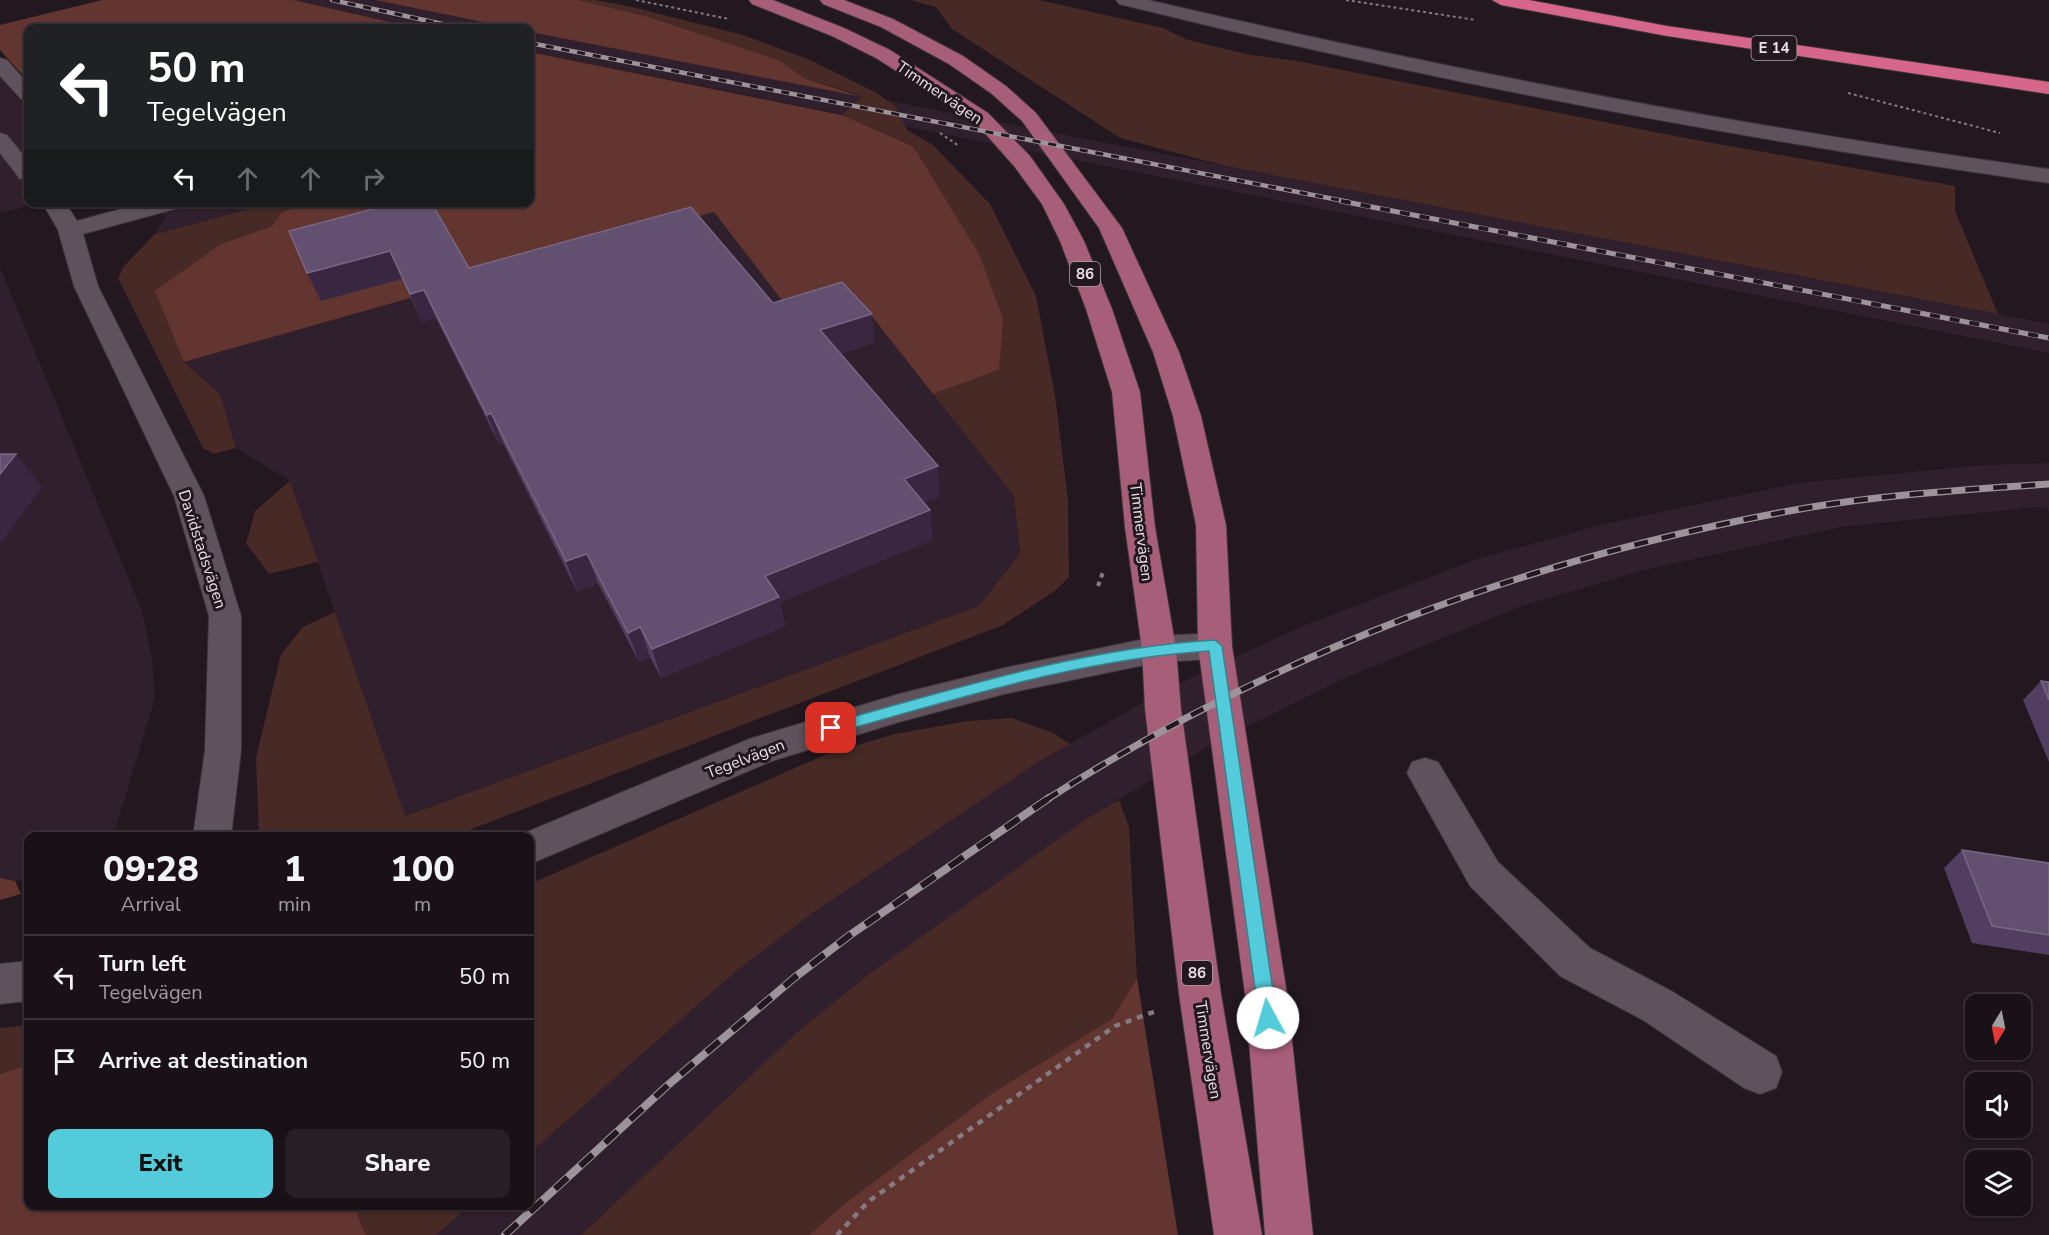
<!DOCTYPE html>
<html lang="en">
<head>
<meta charset="utf-8">
<style>
  :root { --surface:#1a1118; --page:#271f25; --text:#f1f3f6; --muted:#9f9da2; --line:#383137; --accent:#53cbda }
  body { margin:0; font-family:"Nunito Sans",sans-serif; background:var(--page); color:var(--text); height:100vh; display:flex; flex-direction:column; font-size:22px; white-space:nowrap }
  * { box-sizing:border-box; margin:0 }
  p { font-size:20px; color:var(--muted) }
  .icon { flex:none; width:33px; height:33px; fill:none; stroke:currentColor; stroke-width:2; stroke-linecap:round; stroke-linejoin:round }
  .map { position:relative; flex:1; overflow:hidden }
  .sheet { position:absolute; left:24px; top:832px; width:510px; height:378px; display:flex; flex-direction:column; background:var(--surface); border-radius:12px; box-shadow:0 2px 4px #0004,0 0 0 2px var(--line) }
  .sheet>* { flex:none }
  .hud { position:absolute; left:24px; top:24px; width:510px; height:183px; border-radius:12px; box-shadow:0 2px 4px #0004,0 0 0 2px var(--line); background:#202124; color:#fff; overflow:hidden }
  .needle { width:39px; rotate:190deg }
  .tools { position:absolute; left:1965px; top:994px; display:grid; gap:12px }
  .tools a { display:grid; place-items:center; width:66px; height:66px; border-radius:12px; background:var(--surface); box-shadow:0 2px 4px #0004,0 0 0 2px var(--line); font-size:30px }
  .pin { position:absolute; display:grid; place-items:center; width:51px; height:51px; color:#fff; margin:-26px; border-radius:12px; box-shadow:0 3px 9px #0006 }
  .me { position:absolute; width:66px; margin:-33px; rotate:354deg; stroke-linejoin:round; filter:drop-shadow(0 0 4px #0008) }
  .turn { display:flex; align-items:center; gap:21px; height:126px; padding:0 24px; font-size:27px }
  .turn .icon { width:78px; height:78px; stroke-width:2.5 }
  .turn b { display:block; font-size:42px; line-height:51px }
  .lanes { display:flex; align-items:center; height:57px; padding:0 24px; background:#0003; justify-content:center; gap:30px; direction:ltr }
  .lanes .off { opacity:.35 }
  .eta { display:flex; justify-content:space-evenly; align-items:center; height:102px; text-align:center }
  .eta b { font-size:36px; font-weight:800; line-height:42px }
  .primary-button { display:flex; gap:12px; margin-top:auto; padding:12px 24px }
  .primary-button a { flex:1; height:69px; border-radius:12px; background:var(--accent); color:#111; font-size:24px; font-weight:800; line-height:69px; text-align:center }
  .primary-button a+a { background:var(--page); color:var(--text) }
  ul { padding:0; list-style:none }
  li { display:flex; align-items:center; gap:18px; height:84px; padding:0 24px; border-top:2px solid var(--line) }
  li div { flex:1 }
  li b { display:block; font-size:22px }
  li em { font-style:normal }
  .map>svg:first-child { display:block }
  .built { fill:#301f2c }
  .green { fill:#472a26 }
  .forest { fill:#633530 }
  .lines { fill:none; stroke-linecap:round; stroke-linejoin:round }
  .minor-casing { stroke:#3d343a; stroke-width:2 }
  .major-casing { stroke:#3d343a; stroke-width:2 }
  .highway-casing { stroke:#3d343a; stroke-width:2 }
  .path-far2 { stroke:#857a82; stroke-width:2; stroke-dasharray:3 3; stroke-linecap:butt }
  .path-far1 { stroke:#857a82; stroke-width:4; stroke-dasharray:4.5 4.5; stroke-linecap:butt }
  .path { stroke:#857a82; stroke-width:4.5; stroke-dasharray:6 6; stroke-linecap:butt }
  .minor { fill:#60525c; fill-rule:evenodd }
  .major { fill:#a75e78; fill-rule:evenodd }
  .highway { fill:#d6668a; fill-rule:evenodd }
  .rail-far3-casing { stroke:#9d939a; stroke-width:4.5 }
  .rail-far2-casing { stroke:#9d939a; stroke-width:5 }
  .rail-far1-casing { stroke:#9d939a; stroke-width:7 }
  .rail-casing { stroke:#9d939a; stroke-width:8 }
  .rail-far3 { stroke:#231720; stroke-width:3; stroke-dasharray:8; stroke-linecap:butt }
  .rail-far2 { stroke:#231720; stroke-width:4; stroke-dasharray:10; stroke-linecap:butt }
  .rail-far1 { stroke:#231720; stroke-width:4.5; stroke-dasharray:14; stroke-linecap:butt }
  .rail { stroke:#231720; stroke-width:6; stroke-dasharray:17; stroke-linecap:butt }
  .wall { fill:#533e62 }
  .shaded-wall { fill:#392742 }
  .building { fill:#635070; stroke:#786683; stroke-width:1.5 }
  .route { fill:#53cbda; stroke:#36848e; stroke-width:1.5 }
  .labels { text-anchor:middle; stroke-width:6; stroke-linejoin:round; paint-order:stroke }
  .shield { fill:#231720; stroke:#aea4ab; stroke-width:1.5 }
  .shield-label { font-size:15px; font-weight:bold; fill:#e9e0e6 }
  .street-label { font-size:16px; fill:#e9e0e6; stroke:#231720 }
</style>
</head>
<body>
<div class="map">
<svg width="2049" height="1235" viewBox="0 0 2049 1235">
  <rect width="100%" height="100%" fill="#231720"/>
  <path class="built" d="M293 0H375L512 28H417Z
    M530 32 2049 324V353L530 52Z
    M0 78 28 109V202L40 203 0 213Z
    M151 203H272L155 234 165 218 161 211Z
    M714 212 797 320 859 300 1014 496 1020 553 979 606 404 816 290 481 236 448 220 394 184 362Z
    M0 267 142 611 152 659 155 698 113 837H28V878L15 881 0 878Z
    M2049 463V512L2046 507 2027 508 1841 527 1648 569 1519 607 1345 678 1216 742 1089 817 794 1035 581 1235H436L469 1206H530V1153L735 972 814 912 1038 762 1167 689 1298 628 1474 560 1604 524 1798 483 1985 465Z"/>
  <path class="green" d="M578 0H596L632 7 743 35 810 60 875 92 895 106 907 130 933 145 990 204 1036 296 1055 395 1068 500 1069 577 1056 590 1003 625 451 837H259L256 758 281 654 303 627 335 612 405 816 979 606 1020 553 1014 496 933 394 999 370 914 146 842 115 863 96 806 79 779 60 646 16Z
    M910 0H1039L1163 28 1188 40 1251 55 1297 61 1685 138 1955 186V211L1998 314 1226 166 1120 138 952 29 936 7Z
    M272 203H309L282 212 272 226 221 244 184 362 220 394 236 448 214 454 203 448 118 278 124 266 155 234Z
    M290 481 318 562 269 574 246 543 255 511Z
    M1012 718 1053 733 1070 744 1038 762 814 912 735 972 530 1153V884L827 754 895 734 968 721Z
    M1119 800 1129 827 1137 978 1112 1019 994 1092 849 1200 809 1235H581L794 1035 868 975 1089 817Z
    M28 1025V1065L0 1074V1028Z
    M357 1206H469L436 1235H366L358 1218Z"/>
  <path class="forest" d="M102 0H293L417 28H28V81L0 50V25Z
    M375 0H578L646 16 779 60 806 79 863 97 530 32V28H512Z
    M530 52 842 115 913 146 979 254 1003 319 999 370 933 394 859 300 797 320 714 212 184 362 155 291 221 244 272 226 282 212 309 203 530 202Z
    M0 878 15 881 21 894 0 900Z
    M1137 978 1178 1235H809L849 1200 994 1092 1112 1019Z
    M28 1065V1206H357L358 1218 366 1235H0V1074Z"/>
  <g class="lines">
    <defs>
      <path id="minor" d="M1116 0H1148C1446 69 1746 128 2049 169V183C1736 139 1425 80 1119 4Z
        M0 58 7 60 28 84V101L21 99 0 76Z
        M0 133 7 135 28 161V180L20 179 0 153Z
        M42 202H65L77 221 146 202H185L182 207 83 234 98 286 204 496 241 616V750L231 837H193L205 750 209 616 174 496 74 286 58 230Z
        M1215 633 1227 637 1232 646 1227 655 1215 659 1159 662 1004 694 899 722 772 761 530 864V837H515L749 739 899 694 1004 668 1159 636Z
        M1425 758 1438 762 1498 862 1590 948 1673 992 1776 1056 1782 1072 1776 1088 1760 1094 1744 1088 1643 1020 1560 976 1470 886 1407 773 1412 762Z
        M28 961V1001L0 1004V964Z"/>
      <path id="major" d="M749 0H773L844 28 890 50 988 113 1030 156 1064 204 1084 241 1112 309 1140 392 1155 527 1176 649 1181 709 1221 994 1262 1235H1214L1179 994 1145 709 1142 649 1125 527 1112 392 1086 309 1060 241 1042 204 1014 166 974 121 876 58 832 36 752 4Z
        M820 0H844L893 19 963 56 1006 86 1036 113 1122 228 1179 352 1201 416 1226 525 1232 646 1287 994 1313 1235H1265L1245 994 1198 646 1196 525 1173 416 1153 352 1099 228 1022 121 992 94 949 64 881 27 823 4Z"/>
      <path id="highway" d="M1492 0H1529L1667 26 2049 82V94L1667 36 1501 5Z"/>
    </defs>
    <use href="#minor" class="minor-casing"/>
    <use href="#major" class="major-casing"/>
    <use href="#highway" class="highway-casing"/>
    <path class="path-far2" d="M636 0 729 19
      M1346 0 1476 20
      M1848 93 2000 133
      M940 133 959 146"/>
    <path class="path-far1" d="M1098 586 1103 572"/>
    <path class="path" d="M837 1235 869 1201 1115 1026 1156 1011"/>
    <use href="#minor" class="minor"/>
    <use href="#major" class="major"/>
    <use href="#highway" class="highway"/>
    <defs>
      <path id="rail-far3" d="M332 0 461 28
        M530 43 1349 202"/>
      <path id="rail-far2" d="M1341 201 2049 338"/>
      <path id="rail-far1" d="M1046 800C1271 655 1526 559 1789 511 1875 495 1962 490 2049 484"/>
      <path id="rail" d="M505 1235 668 1085 794 978 850 935 1049 798"/>
    </defs>
    <use href="#rail-far3" class="rail-far3-casing"/>
    <use href="#rail-far2" class="rail-far2-casing"/>
    <use href="#rail-far1" class="rail-far1-casing"/>
    <use href="#rail" class="rail-casing"/>
    <use href="#rail-far3" class="rail-far3"/>
    <use href="#rail-far2" class="rail-far2"/>
    <use href="#rail-far1" class="rail-far1"/>
    <use href="#rail" class="rail"/>
  </g>
  <path class="wall" d="M289 231 469 268 773 303 875 342 840 354 940 496 923 502 930 510 932 540 780 602 785 626 661 678 650 657 639 662 598 583 577 591 503 443 499 444 436 318 422 322 402 279 321 301Z
    M2041 681 2049 682V762L2023 700Z
    M1962 850 2049 863V955L1972 943 1944 868Z"/>
  <path class="shaded-wall" d="M390 251 402 279 321 301 307 273Z
    M424 290 436 318 422 322 410 294Z
    M872 314 875 342 824 359 820 330Z
    M491 413 503 443 499 444 487 415Z
    M16 454 42 487 0 544V474Z
    M938 466 940 496 907 509 904 479Z
    M930 510 932 540 780 602 785 626 661 678 652 649 765 576Z
    M587 554 598 583 577 591 566 561Z
    M640 627 650 657 639 662 628 633Z"/>
  <path class="building" d="M400 202H431L469 268 691 207 773 303 842 282 872 314 820 330 938 466 904 479 930 510 765 576 779 597 652 649 640 627 628 633 587 554 566 561 491 413 487 415 424 290 410 294 390 251 307 273 289 231Z
    M0 454H16L0 474Z
    M2041 681 2049 682V700Z
    M1962 850 2049 863V935L1992 926Z"/>
  <path class="route" d="M1215 640 1222 646 1277 1018 1275 1024 1268 1027 1262 1024 1259 1018 1209 651C1080 659 954 700 831 734L823 728 831 723C957 688 1084 648 1215 640Z"/>
  <g class="labels">
    <g class="shield">
      <rect x="1751.5" y="36" width="45" height="24" rx="4.5"/>
      <rect x="1070" y="262" width="30" height="24" rx="4.5"/>
      <rect x="1182" y="961" width="30" height="24" rx="4.5"/>
    </g>
    <g class="shield-label">
      <text x="1774" y="53">E 14</text>
      <text x="1085" y="279">86</text>
      <text x="1197" y="978">86</text>
    </g>
    <g class="street-label">
      <text transform="translate(940 92) rotate(34)" y="6">Timmervägen</text>
      <text transform="translate(1142 532) rotate(83)" y="6">Timmervägen</text>
      <text transform="translate(203 549) rotate(72)" y="6">Davidstadsvägen</text>
      <text transform="translate(745 758) rotate(-21)" y="6">Tegelvägen</text>
      <text transform="translate(1209 1050) rotate(81)" y="6">Timmervägen</text>
    </g>
  </g>
</svg>
<div class="tools">
<a><svg class="needle" viewBox="-14 -14 28 28"><path d="M0-13l5 13h-10z" fill="#e53935"/><path d="M0 13l5-13h-10z" fill="#9f9da2"/></svg></a>
<a><svg class="icon" aria-label="sound" viewBox="0 0 24 24"><path d="M4 9h4l5-4v14l-5-4H4zM17 9q2 3 0 6"/></svg></a>
<a><svg class="icon" aria-label="layers" viewBox="0 0 24 24"><path d="M12 4l9 5-9 5-9-5zM3 14l9 5 9-5"/></svg></a>
</div>
<div class="pin" style="left:831px;top:728px;background:#d93025"><svg class="icon" aria-label="arrive" viewBox="0 0 24 24"><path d="M6 21V4h12l-3 4 3 4H6"/></svg></div>
<svg class="me" style="left:1268px;top:1018px" viewBox="-20 -20 40 40"><circle r="19" fill="#fff"/><path d="M0-13L10 11 0 6-10 11z" fill="#53cbda"/></svg>
<div class="hud">
<div class="turn"><svg class="icon" aria-label="left" viewBox="0 0 24 24"><path d="M17 20v-9H6M10 6l-5 5 5 5"/></svg><div><b>50 m</b>Tegelvägen</div></div>
<div class="lanes"><svg class="icon" aria-label="left" viewBox="0 0 24 24"><path d="M17 20v-9H6M10 6l-5 5 5 5"/></svg><svg class="icon off" aria-label="ahead" viewBox="0 0 24 24"><path d="M12 20V5M6 11l6-6 6 6"/></svg><svg class="icon off" aria-label="ahead" viewBox="0 0 24 24"><path d="M12 20V5M6 11l6-6 6 6"/></svg><svg class="icon off" aria-label="right" viewBox="0 0 24 24"><path d="M7 20v-9h11M14 6l5 5-5 5"/></svg></div>
</div>
<section class="sheet">
<div class="eta">
<div><b>09:28</b><p>Arrival</p></div>
<div><b>1</b><p>min</p></div>
<div><b>100</b><p>m</p></div>
</div>
<ul>
<li><svg class="icon" aria-label="left" viewBox="0 0 24 24"><path d="M17 20v-9H6M10 6l-5 5 5 5"/></svg><div><b>Turn left</b><p>Tegelvägen</p></div><em>50 m</em></li>
<li><svg class="icon" aria-label="arrive" viewBox="0 0 24 24"><path d="M6 21V4h12l-3 4 3 4H6"/></svg><div><b>Arrive at destination</b></div><em>50 m</em></li>
</ul>
<div class="primary-button"><a>Exit</a><a>Share</a></div>
</section>
</div>
</body>
</html>
